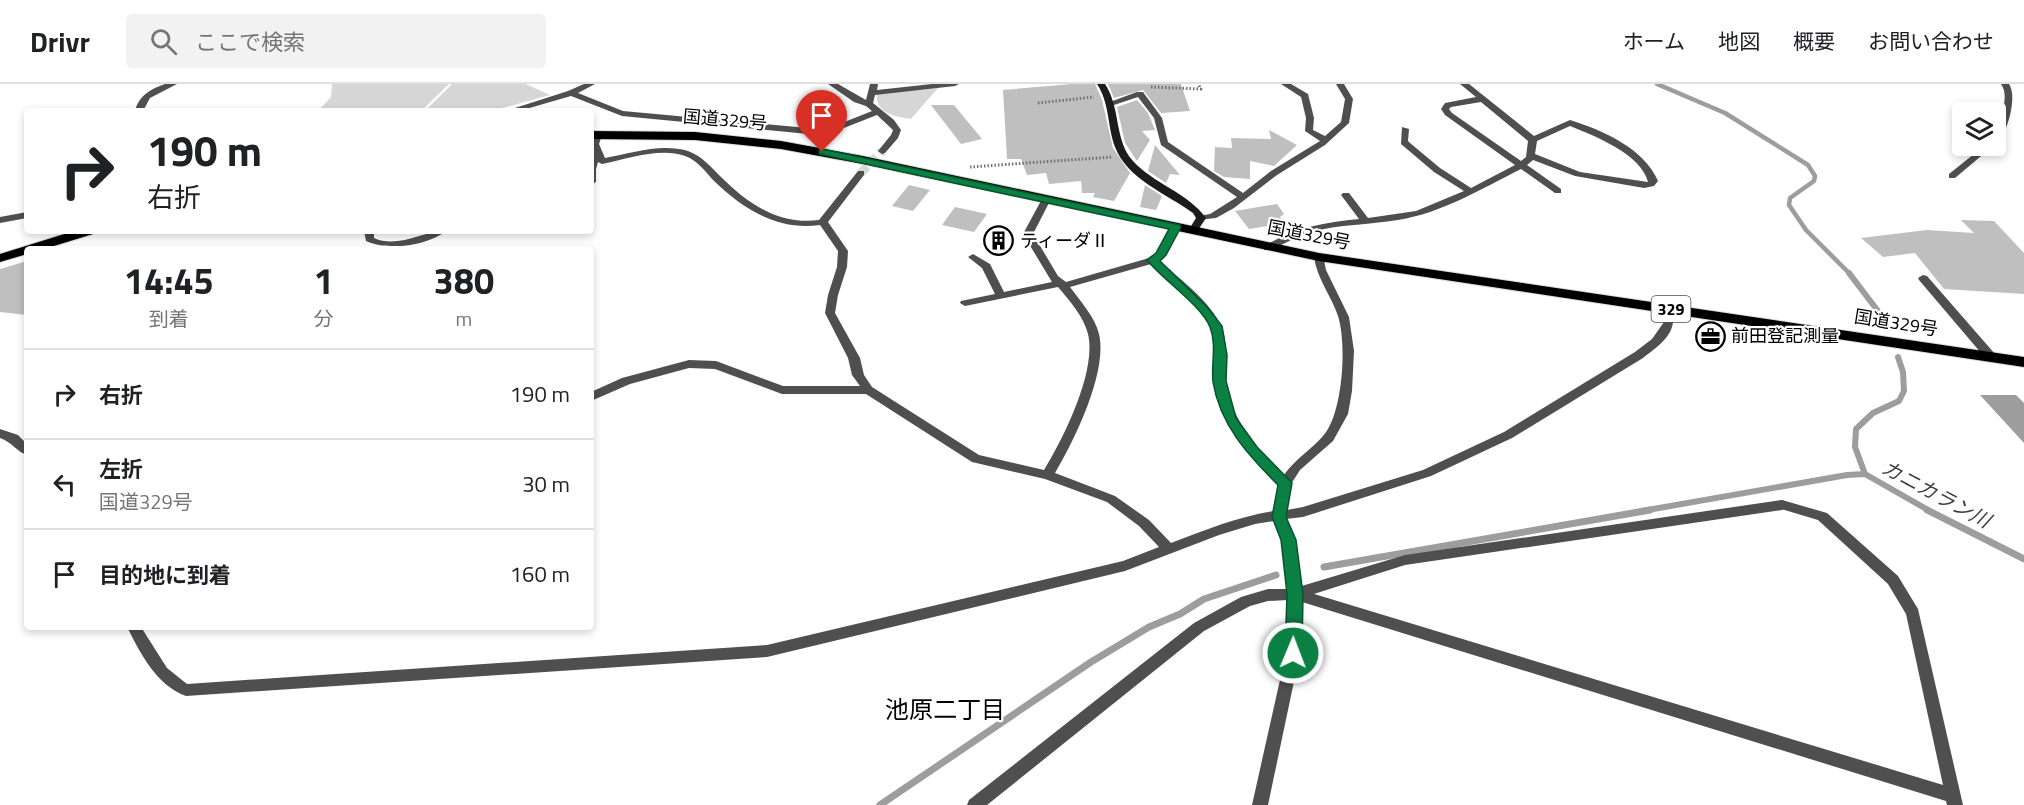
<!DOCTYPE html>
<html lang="ja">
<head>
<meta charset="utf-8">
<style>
  :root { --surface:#fff; --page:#f2f2f2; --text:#202124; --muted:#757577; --line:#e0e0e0 }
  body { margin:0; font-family:"Titillium Web","Noto Sans JP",sans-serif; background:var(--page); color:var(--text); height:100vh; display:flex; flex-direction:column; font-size:22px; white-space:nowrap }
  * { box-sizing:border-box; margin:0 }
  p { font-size:20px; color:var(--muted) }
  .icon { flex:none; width:33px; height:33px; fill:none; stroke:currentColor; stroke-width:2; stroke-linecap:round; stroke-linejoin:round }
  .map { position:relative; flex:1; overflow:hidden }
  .side { position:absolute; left:24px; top:162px; width:570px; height:384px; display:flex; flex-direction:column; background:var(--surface); border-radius:6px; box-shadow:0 3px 9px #0003 }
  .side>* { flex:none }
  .hud { position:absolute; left:24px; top:24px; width:570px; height:126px; border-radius:6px; box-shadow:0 3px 9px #0003; background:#fff; color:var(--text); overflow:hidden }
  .tools { position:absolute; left:1952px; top:18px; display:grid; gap:12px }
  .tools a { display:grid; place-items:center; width:54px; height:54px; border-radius:6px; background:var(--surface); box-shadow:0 3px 9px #0003; font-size:30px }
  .pin { position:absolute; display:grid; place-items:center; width:51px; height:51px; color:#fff; margin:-62px -26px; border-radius:50% 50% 50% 0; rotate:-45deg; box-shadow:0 0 6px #0007 }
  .pin .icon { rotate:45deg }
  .me { position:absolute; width:66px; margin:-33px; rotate:1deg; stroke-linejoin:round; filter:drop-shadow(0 0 4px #0008) }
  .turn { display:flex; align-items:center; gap:21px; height:126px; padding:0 24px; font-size:27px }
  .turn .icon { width:78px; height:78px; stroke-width:2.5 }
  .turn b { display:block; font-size:42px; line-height:51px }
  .eta { display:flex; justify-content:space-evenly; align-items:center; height:102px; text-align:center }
  .eta b { font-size:36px; font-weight:700; line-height:42px }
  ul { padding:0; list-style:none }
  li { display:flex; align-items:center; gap:18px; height:90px; padding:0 24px; border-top:2px solid var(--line) }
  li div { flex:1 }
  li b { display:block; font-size:22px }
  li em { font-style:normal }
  header { display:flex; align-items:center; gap:36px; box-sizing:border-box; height:84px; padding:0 30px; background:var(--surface); border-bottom:2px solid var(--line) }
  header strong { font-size:28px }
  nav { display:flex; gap:33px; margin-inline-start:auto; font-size:21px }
  .search { width:420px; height:54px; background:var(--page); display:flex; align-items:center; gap:15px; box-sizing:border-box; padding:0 21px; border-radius:6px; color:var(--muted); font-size:22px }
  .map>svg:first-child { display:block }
  .green { fill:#d6d6d6 }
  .water { fill:#9d9d9d }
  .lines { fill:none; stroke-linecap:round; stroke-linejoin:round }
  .stream-far2 { stroke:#9d9d9d; stroke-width:4.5 }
  .stream-far1 { stroke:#9d9d9d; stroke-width:6 }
  .stream { stroke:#9d9d9d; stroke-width:7 }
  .building { fill:#bfbfbf }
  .minor-tunnel { stroke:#d9d9d9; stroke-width:9; stroke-dasharray:9 4.5; stroke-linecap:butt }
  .trunk-casing { stroke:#dbdbdb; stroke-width:2 }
  .path { stroke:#717171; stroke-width:3; stroke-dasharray:1.5 2; stroke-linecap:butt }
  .service { fill:#4f4f4f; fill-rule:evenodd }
  .minor { fill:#4f4f4f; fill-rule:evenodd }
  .secondary { fill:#1c1c1c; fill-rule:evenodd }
  .trunk { fill:#000; fill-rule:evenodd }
  .route { fill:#0b8043; stroke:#07532c; stroke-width:1.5 }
  .labels { text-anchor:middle; stroke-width:4.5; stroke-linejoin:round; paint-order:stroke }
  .shield { fill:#fff; stroke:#4c4c4c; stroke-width:1.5 }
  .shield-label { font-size:16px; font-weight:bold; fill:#000 }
  .street-label { font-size:18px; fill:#000; stroke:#fff }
  .poi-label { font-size:18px; fill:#000; stroke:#fff; text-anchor:start }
  .water-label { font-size:20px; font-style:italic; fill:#3e3e3e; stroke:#fff }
  .near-neighbourhood-label { font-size:24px; fill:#000; stroke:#fff }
</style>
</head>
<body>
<header>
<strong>Drivr</strong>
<div class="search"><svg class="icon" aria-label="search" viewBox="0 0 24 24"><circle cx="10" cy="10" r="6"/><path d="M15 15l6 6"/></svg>ここで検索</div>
<nav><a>ホーム</a><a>地図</a><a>概要</a><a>お問い合わせ</a></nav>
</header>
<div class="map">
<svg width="2024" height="721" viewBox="0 0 2024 721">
  <rect width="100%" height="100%" fill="#fff"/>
  <path class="green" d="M332 0H449L421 27H318L331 13Z
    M452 0H526L550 11 491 27H425Z
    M938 4 911 35C895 33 875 29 877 10Z"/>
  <path class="water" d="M1980 311H2016L2024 319V359Z"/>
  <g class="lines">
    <path class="stream-far2" d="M1657 0 1725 29 1808 81 1815 92 1814 97 1790 114 1789 121 1806 146 1851 191"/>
    <path class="stream-far1" d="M1849 189 1884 235 1886 241
      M1865 390 1930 427
      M1865 390 1855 363 1856 345 1873 329 1899 317 1904 307 1903 288 1898 273
      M1642 427 1847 391 1865 390"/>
    <path class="stream" d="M1927 426 2024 475
      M1324 483 1650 426
      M880 721 1091 578 1149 543 1180 530 1204 515 1276 491"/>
  </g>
  <path class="building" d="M1072 0H1095L1102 16 1113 64 1130 89 1114 117 1093 113 1095 109H1082L1081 97 1049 100 1046 89 1027 91 1021 75H1007L1003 6Z
    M1108 0H1181L1190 27 1161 29 1143 6 1114 14Z
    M1137 16 1148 29 1155 46 1142 47 1150 56 1137 77 1125 59 1117 23Z
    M931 21H954L982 55 961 60Z
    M1269 46 1297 61 1274 82 1250 77V95L1224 93 1214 87 1215 63 1232 64 1231 54 1271 55Z
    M1155 61 1180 91 1170 90 1166 99 1148 87Z
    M909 101 930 106 913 127 892 122Z
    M1145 101 1162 112 1156 126 1140 123Z
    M1277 120 1284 130 1280 133 1285 139 1249 145 1235 127Z
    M955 123 987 130 974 148 942 141Z
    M1961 136 1994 137 2024 169V210L1944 205 1915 169 1883 173 1861 154 1927 146 1974 149Z
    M27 177V231L0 228V185Z"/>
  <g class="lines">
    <path class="minor-tunnel" d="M861 89 882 67"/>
    <defs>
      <path id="trunk" d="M591 47 695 48 781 57 863 72 1319 169 2024 273V283L1319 177 863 80 781 65 695 56 591 55Z
        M74 147H95L93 150 44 165H27V170L0 178V170Z"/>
    </defs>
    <use href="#trunk" class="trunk-casing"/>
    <path class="path" d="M1151 3 1201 5 1198 0
      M1038 19 1094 13
      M970 83 1112 73"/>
    <path class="service" d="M1782 416 1786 418 1788 421 1786 424 1782 426 1405 481 1295 516 1290 514 1288 510 1290 506 1295 504 1405 471Z"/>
    <path class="minor" d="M165 0H177L150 14 143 27H135C139 11 151 5 165 0Z
      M584 0H595L578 9 623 27 818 45H827L872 27 866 22 854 18 828 0H838L866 16 870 0H878L877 6 932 0H959L955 2 875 11 873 19 894 36 901 46 898 54 885 69 882 70 878 67 891 51 893 46 877 31 831 49 818 51 622 32 571 12 519 27H506L568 7Z
      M1281 0H1291L1308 10 1314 34 1313 46 1325 52 1341 38 1345 15 1336 0H1344L1353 15 1349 39 1325 61 1277 91 1234 124 1216 134 1198 136V132L1210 130 1237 113 1161 61 1154 34 1138 13 1111 22 1107 19 1137 8H1143L1162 34 1168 58 1243 109 1271 87 1320 57 1305 47 1306 34 1301 13Z
      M1460 0H1469L1534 52 1570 36C1602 46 1644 64 1658 97L1654 102 1644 104 1575 92 1533 76 1527 81 1561 105V109H1555L1521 85C1481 105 1442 129 1398 136 1369 141 1339 140 1311 148 1298 151 1274 167 1264 166V162C1295 144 1325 138 1359 135L1341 111 1343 109H1349L1368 134 1416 127 1464 107 1434 88 1401 60 1402 43 1409 45 1408 57 1410 59 1440 84 1471 104 1515 81 1445 31 1441 25 1445 19 1476 13ZM1481 18 1528 57 1526 73 1521 77 1452 29 1449 25 1451 23ZM1570 42C1595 52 1641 70 1648 98L1580 88 1535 70 1537 57Z
      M2001 0H2009C2018 12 2007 53 1995 60 1995 43 2012 15 2001 0Z
      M598 48 602 51 599 60 605 74C632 69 661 59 688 67 702 72 711 83 721 93 748 120 779 141 819 136L858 87H864V91L828 138 848 167 847 183 838 211 835 229 860 274 864 291 872 303 979 371 1044 386C1063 355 1097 287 1088 250 1084 233 1069 216 1058 203L965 222 960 219 961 217 995 210 982 184 968 173 973 170 990 180 1004 208 1052 198 1023 150 1043 113 1046 112 1051 115 1033 150 1058 192 1066 198 1149 174 1156 169 1173 141H1179L1181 143 1165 171 1159 176C1180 196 1210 216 1222 244 1228 258 1224 274 1225 290 1228 332 1255 363 1284 391 1295 375 1311 366 1323 352 1343 330 1347 260 1338 232 1331 211 1317 195 1314 173L1319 170 1323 171 1326 186 1349 233 1354 267 1352 307 1348 330 1333 357 1300 386 1291 400 1287 426 1303 423 1423 386 1504 348 1635 268 1652 255 1664 238 1661 224 1666 221 1670 222C1681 247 1661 260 1643 274L1512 354 1431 392 1303 433 1286 435 1295 456 1301 506 1943 701 1906 530 1888 500 1818 436 1778 424 1776 421 1778 418 1782 416 1827 429 1898 492 1918 525 1963 721H1947L1946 717 1302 518 1300 569 1268 721H1252L1286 569 1288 516 1268 517 1250 522 1204 547 987 721H967L969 716 1194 539 1241 513 1268 505H1288L1281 456 1274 437 1255 440 1219 451 1125 487 767 573 186 612C156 601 141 570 127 543H141L167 584 187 600 767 561 1123 477 1159 463 1139 442 1107 418 1045 395 972 378 866 310H782L715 285 689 284 630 300 591 317V308L622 294 689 276 716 277 783 302H860L852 291 848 274 825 229 828 211 837 183 838 167 820 141C777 147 743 125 713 96 705 87 697 76 685 72 660 63 627 75 602 80L598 78 596 85V98L591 101V75L594 68 591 61 594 51ZM1151 180C1169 197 1201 220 1211 243 1217 259 1212 276 1214 293 1218 338 1248 370 1279 400L1274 427C1238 433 1205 446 1171 459L1149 436 1115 412 1055 389C1074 357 1108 288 1099 250 1095 233 1080 217 1070 203Z
      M1984 62H1993L1955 94H1949V90Z
      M27 128V134L0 139V133Z
      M364 147H374V154C398 165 422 147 446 147 427 162 388 167 366 157Z
      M1923 191 1927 192 1995 270 1997 273 1995 276H1987L1919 196 1918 194Z
      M0 345 18 351 27 360V371C17 368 12 358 0 354Z"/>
    <path class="secondary" d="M1097 0H1105C1121 24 1114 56 1133 77 1154 100 1188 109 1206 134L1196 149 1193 150 1188 147 1196 134 1193 129C1167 110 1127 95 1115 63 1107 41 1110 20 1097 0Z"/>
    <use href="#trunk" class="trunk"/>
  </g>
  <path class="route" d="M822 65 1180 141 1181 143 1166 171 1160 177 1208 224 1222 242 1227 271 1226 297 1236 334 1257 363 1292 399 1286 433 1296 456 1303 510 1302 569 1299 574 1293 576 1288 574 1285 569 1287 510 1281 456 1272 433 1278 401C1248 371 1220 341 1213 298 1211 280 1217 261 1210 243 1201 221 1163 196 1147 176L1156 169 1169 145 819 70V66Z"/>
  <defs>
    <symbol id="building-ring" viewBox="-11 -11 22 22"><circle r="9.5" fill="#fff" stroke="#000" stroke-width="1.5"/><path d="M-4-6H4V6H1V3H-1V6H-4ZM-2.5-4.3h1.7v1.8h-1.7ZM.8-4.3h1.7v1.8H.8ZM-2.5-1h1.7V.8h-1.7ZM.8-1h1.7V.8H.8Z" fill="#000"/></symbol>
    <symbol id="office-ring" viewBox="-11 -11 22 22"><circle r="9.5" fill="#fff" stroke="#000" stroke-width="1.5"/><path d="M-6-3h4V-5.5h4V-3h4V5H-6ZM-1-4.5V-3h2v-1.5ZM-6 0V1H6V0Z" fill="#000"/></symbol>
  </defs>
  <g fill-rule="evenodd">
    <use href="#building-ring" x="982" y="140" width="33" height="33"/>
    <use href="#office-ring" x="1694" y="236" width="33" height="33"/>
  </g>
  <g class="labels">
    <rect class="shield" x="1651.5" y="212" width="39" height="26" rx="4.5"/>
    <g class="shield-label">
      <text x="1671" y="231">329</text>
    </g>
    <g class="street-label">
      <text transform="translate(725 36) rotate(5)" y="6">国道329号</text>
      <text transform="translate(1309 151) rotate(11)" y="6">国道329号</text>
      <text transform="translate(1896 239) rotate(9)" y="6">国道329号</text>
    </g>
    <g class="poi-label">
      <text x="1020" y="163">ティーダⅡ</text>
      <text x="1731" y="258">前田登記測量</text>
    </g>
    <g class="water-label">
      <text transform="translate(1936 410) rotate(28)" y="7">カニカラン川</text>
    </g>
    <g class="near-neighbourhood-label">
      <text x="945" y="634">池原二丁目</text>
    </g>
  </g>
</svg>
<div class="tools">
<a><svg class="icon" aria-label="layers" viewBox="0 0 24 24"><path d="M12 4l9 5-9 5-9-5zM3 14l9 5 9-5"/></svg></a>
</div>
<div class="pin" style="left:822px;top:68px;background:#d93025"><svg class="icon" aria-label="arrive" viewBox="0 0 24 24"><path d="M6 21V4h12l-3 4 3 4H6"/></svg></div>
<svg class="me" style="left:1293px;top:569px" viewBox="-20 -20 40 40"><circle r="17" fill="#0b8043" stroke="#fff" stroke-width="3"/><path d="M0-11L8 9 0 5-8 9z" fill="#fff"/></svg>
<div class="hud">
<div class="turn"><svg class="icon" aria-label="right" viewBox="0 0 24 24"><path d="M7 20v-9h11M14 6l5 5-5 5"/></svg><div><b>190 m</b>右折</div></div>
</div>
<section class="side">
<div class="eta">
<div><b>14:45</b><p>到着</p></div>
<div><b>1</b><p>分</p></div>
<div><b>380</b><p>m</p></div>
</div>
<ul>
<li><svg class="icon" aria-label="right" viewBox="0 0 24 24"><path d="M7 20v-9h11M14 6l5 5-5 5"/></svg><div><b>右折</b></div><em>190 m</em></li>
<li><svg class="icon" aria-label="left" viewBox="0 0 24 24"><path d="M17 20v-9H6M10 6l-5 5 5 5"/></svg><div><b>左折</b><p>国道329号</p></div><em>30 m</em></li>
<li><svg class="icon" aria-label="arrive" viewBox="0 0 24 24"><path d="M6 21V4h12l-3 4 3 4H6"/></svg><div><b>目的地に到着</b></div><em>160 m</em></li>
</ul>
</section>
</div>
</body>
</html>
